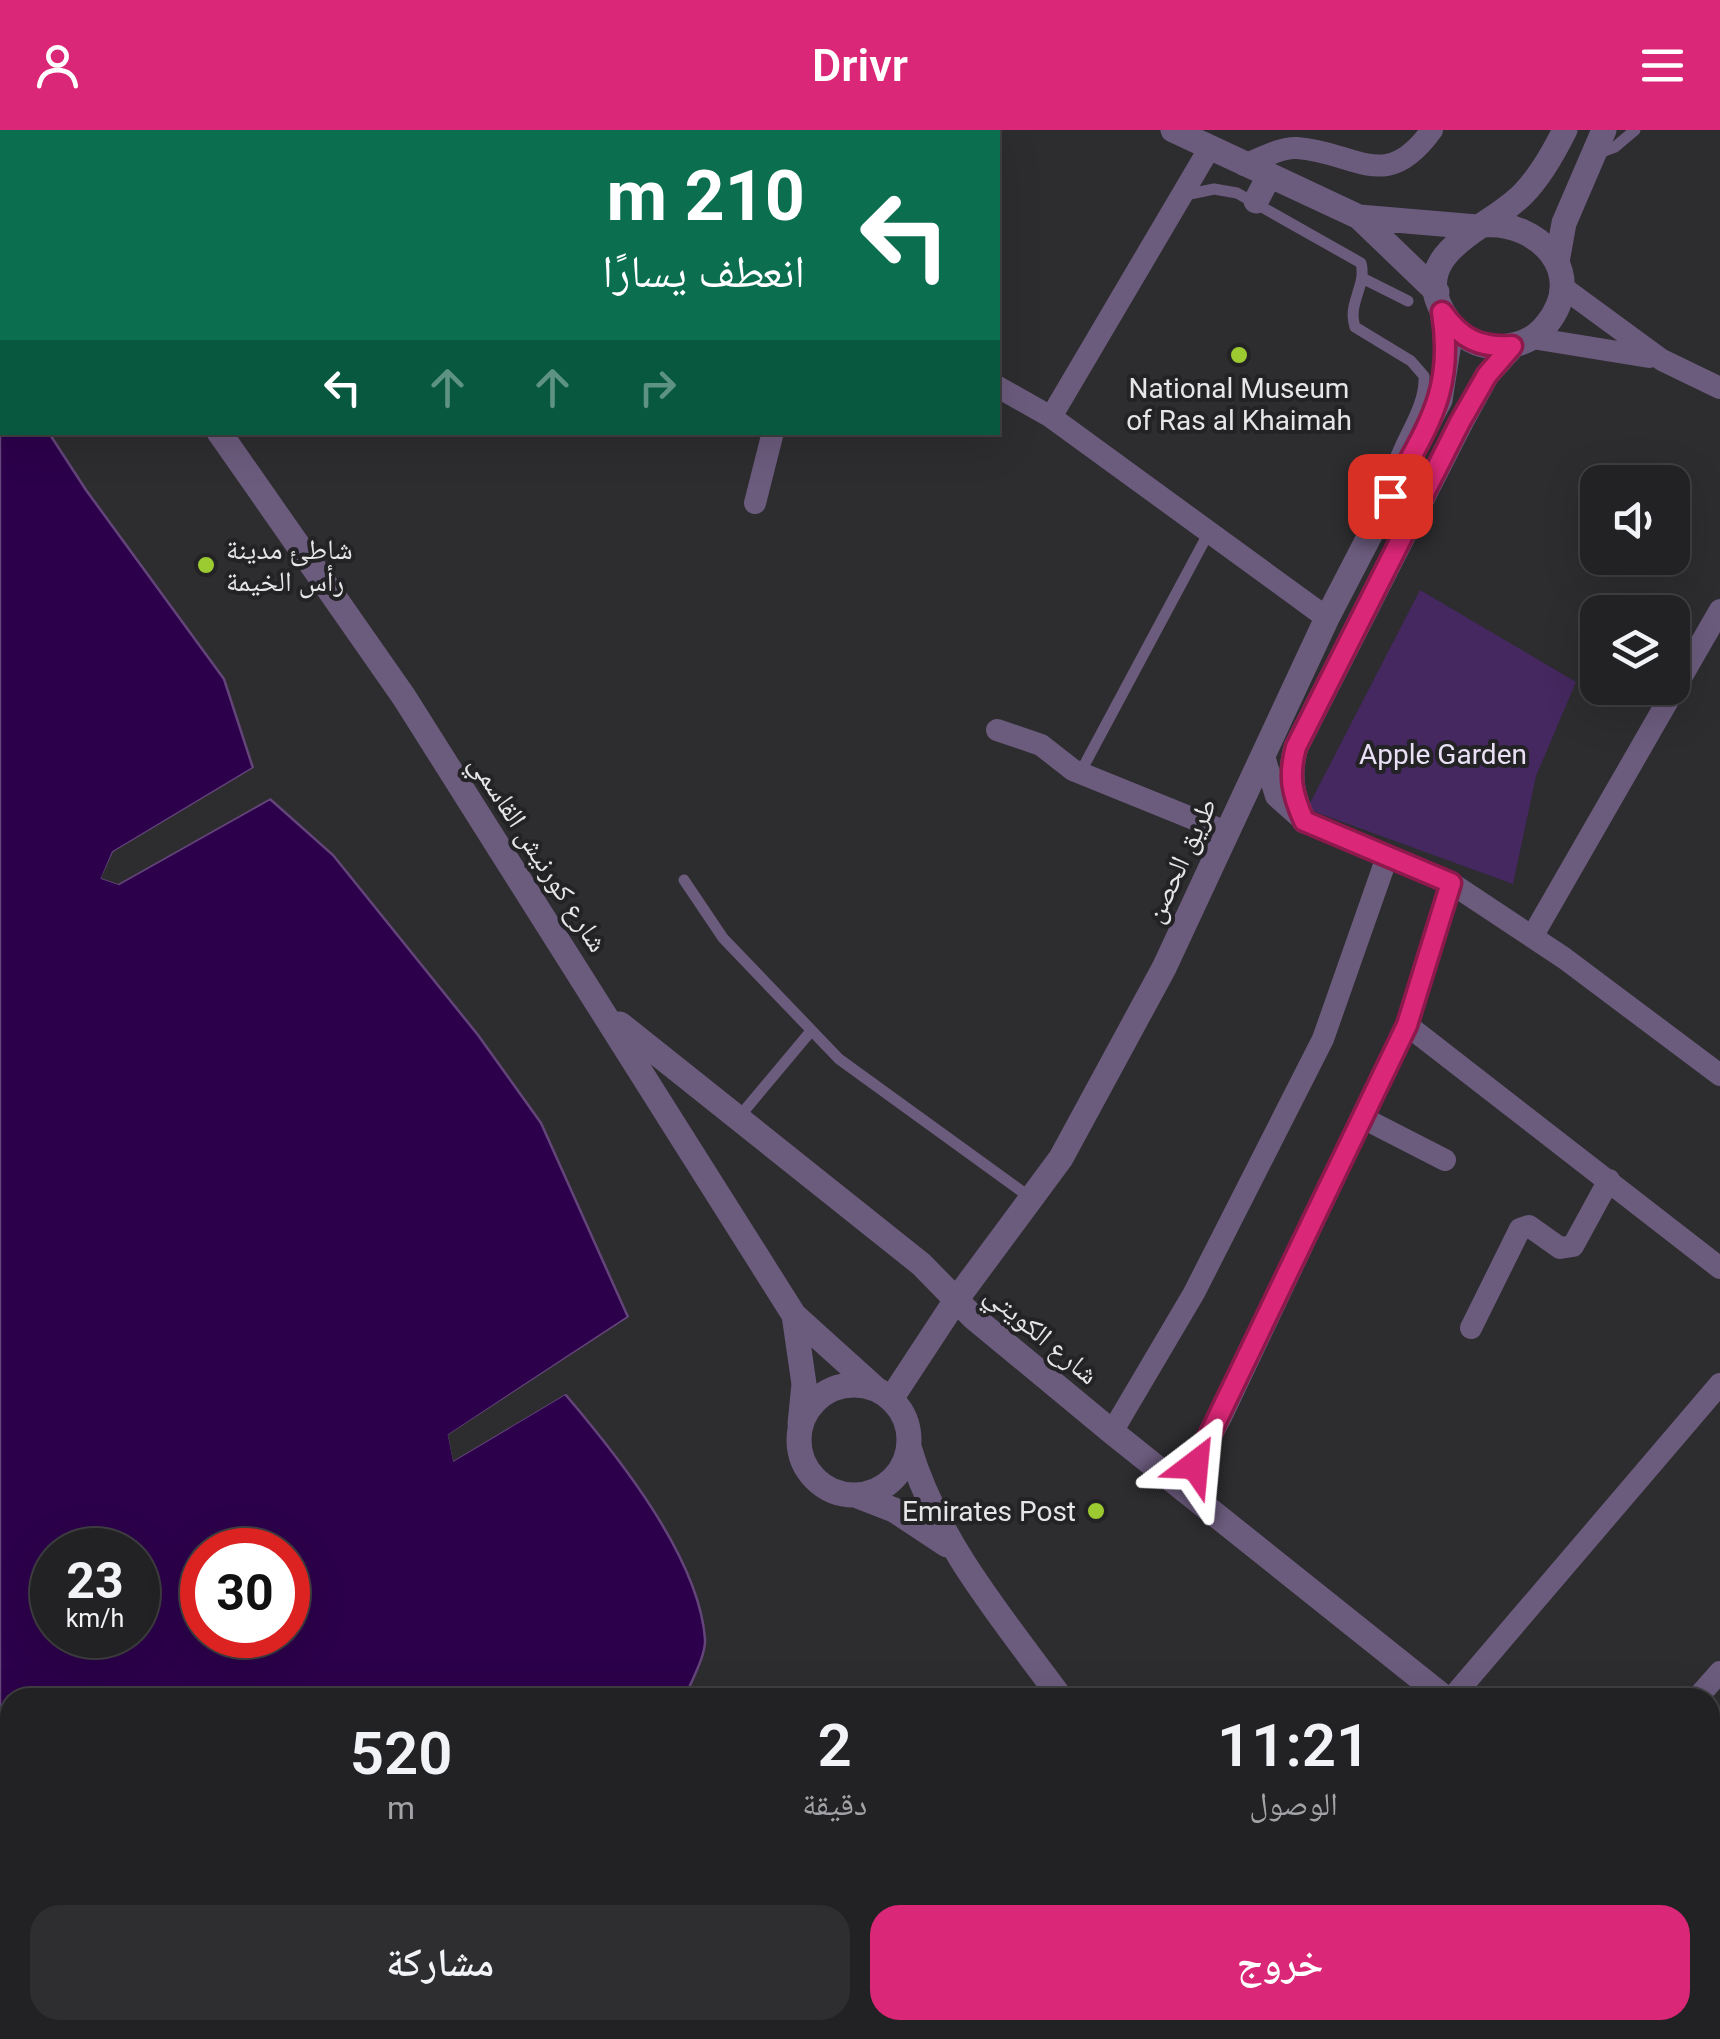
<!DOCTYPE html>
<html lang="ar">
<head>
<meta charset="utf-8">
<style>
  :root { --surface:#222123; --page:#2e2e30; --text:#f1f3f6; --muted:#a2a3a6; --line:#3f3e41; --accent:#db2777 }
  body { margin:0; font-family:Roboto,"Noto Naskh Arabic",sans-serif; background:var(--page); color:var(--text); direction:rtl; height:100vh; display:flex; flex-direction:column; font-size:38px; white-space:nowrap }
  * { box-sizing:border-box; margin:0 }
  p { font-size:32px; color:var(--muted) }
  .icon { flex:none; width:55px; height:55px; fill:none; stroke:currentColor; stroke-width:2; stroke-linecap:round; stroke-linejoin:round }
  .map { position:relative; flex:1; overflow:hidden; direction:ltr }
  .panel { position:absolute; left:0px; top:1558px; width:1720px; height:352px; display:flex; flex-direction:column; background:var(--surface); border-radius:30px 30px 0 0; box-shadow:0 10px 40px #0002,0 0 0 2px var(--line); direction:rtl }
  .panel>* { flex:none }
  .top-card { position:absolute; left:0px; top:0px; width:1000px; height:305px; box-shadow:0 10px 40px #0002,0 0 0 2px var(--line); direction:rtl; background:#0b6e4f; color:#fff; overflow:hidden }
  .buttons { position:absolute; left:1580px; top:335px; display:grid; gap:20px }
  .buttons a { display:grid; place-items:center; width:110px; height:110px; border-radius:20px; background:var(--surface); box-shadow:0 10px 40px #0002,0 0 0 2px var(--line); font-size:50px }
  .speed { position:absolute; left:30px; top:1398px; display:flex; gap:20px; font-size:50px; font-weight:700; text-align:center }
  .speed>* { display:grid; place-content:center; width:130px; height:130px; border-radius:50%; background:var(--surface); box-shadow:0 10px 40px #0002,0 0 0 2px var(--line); line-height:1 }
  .speed small { font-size:25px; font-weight:400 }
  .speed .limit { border:15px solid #d22; background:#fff; color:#111 }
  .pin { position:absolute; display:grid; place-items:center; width:85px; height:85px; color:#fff; margin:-42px; border-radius:20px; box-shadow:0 5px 15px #0006 }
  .me { position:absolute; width:110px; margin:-55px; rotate:29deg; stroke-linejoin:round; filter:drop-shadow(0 0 8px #0008) }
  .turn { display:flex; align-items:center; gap:35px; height:210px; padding:0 30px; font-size:45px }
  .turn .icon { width:130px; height:130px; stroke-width:2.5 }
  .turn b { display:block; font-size:70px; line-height:85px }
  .lanes { display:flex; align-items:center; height:95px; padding:0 30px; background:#0003; justify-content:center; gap:50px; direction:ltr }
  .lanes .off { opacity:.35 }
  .eta { display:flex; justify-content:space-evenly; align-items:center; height:170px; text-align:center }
  .eta b { font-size:60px; font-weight:600; line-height:70px }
  .primary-button { display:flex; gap:20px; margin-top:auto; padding:20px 30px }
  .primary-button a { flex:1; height:115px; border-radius:30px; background:var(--accent); color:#fff; font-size:40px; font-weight:600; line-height:115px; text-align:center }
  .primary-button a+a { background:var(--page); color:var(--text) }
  header { display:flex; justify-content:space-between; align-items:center; height:130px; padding:0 30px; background:var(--accent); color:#fff; font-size:45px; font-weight:600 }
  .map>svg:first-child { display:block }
  .green { fill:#44285f }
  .water { fill:#2c004b; stroke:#64457a; stroke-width:2.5; fill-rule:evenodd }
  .pier { fill:#2d2c2f }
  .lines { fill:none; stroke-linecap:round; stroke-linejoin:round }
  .service { stroke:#6b5b7d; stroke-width:11 }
  .minor { stroke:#6b5b7d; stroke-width:22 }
  .tertiary { stroke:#6b5b7d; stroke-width:25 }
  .route-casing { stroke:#8e194d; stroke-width:25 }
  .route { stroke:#db2777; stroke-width:18 }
  .poi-dot { fill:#9cca31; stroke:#232225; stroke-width:4 }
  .labels { text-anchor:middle; stroke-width:8; stroke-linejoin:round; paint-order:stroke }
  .poi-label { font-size:28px; fill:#e6e5e7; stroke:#232225 }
  .park-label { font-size:28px; fill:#e9e0f5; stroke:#232225 }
  .street-label { font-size:28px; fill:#e6e5e7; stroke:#232225 }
</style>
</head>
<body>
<header><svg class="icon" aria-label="menu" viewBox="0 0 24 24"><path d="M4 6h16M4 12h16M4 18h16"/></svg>Drivr<svg class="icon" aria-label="person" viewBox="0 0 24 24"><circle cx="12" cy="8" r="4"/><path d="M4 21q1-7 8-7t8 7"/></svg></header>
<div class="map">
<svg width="1720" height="1909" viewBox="0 0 1720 1909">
  <rect width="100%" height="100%" fill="#2d2c2f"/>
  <path class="green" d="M1420 460 1576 552 1536 646 1513 754 1307 679Z"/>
  <path class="water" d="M0 230 2 302 49 303 86 360 224 549 253 638 113 722 102 748 119 754 270 669 333 725 478 905 541 993 628 1187 449 1305 454 1330 565 1264C617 1325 699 1427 705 1509 706 1526 691 1551 685 1567L10 1568V1900H528L523 1909H0ZM52 1420H138V1505H52ZM202 1420H288V1505H202Z
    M589 1900H908L926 1909H585Z"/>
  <path class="pier" d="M257 636 255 642 117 726 108 745 118 748 267 665 274 666 118 754 101 748 113 722Z
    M632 1185 630 1191 454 1308 457 1323 562 1260 569 1262 453 1331 448 1305Z"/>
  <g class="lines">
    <path class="service" d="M1596 24 1615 17 1635 0
      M1185 65 1214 59 1237 63 1361 133C1367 156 1347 173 1355 197L1411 231 1424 246C1426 282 1393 314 1390 350
      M1364 149 1408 171
      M1080 643 1208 404
      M684 750 723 808 839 929 1031 1068
      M739 987 811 901
      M1555 1900 1566 1909
      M1644 1909V1900"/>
    <path class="minor" d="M592 0 593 2
      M1209 19 1051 287 1327 488
      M1244 35C1260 29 1280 17 1297 18 1357 22 1385 65 1432 0
      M1561 156 1662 230 1720 258
      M1532 208 1649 227
      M998 257 1051 287
      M755 373 773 302
      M997 600 1041 615 1073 640 1226 702
      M1263 623 1276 666 1304 691 1451 753 1564 828 1720 945
      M1451 753 1407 895 1720 1138
      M1532 807 1720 480
      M1363 988 1445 1030
      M1471 1198 1520 1099 1529 1096 1560 1118 1573 1116 1609 1050
      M1112 1302 1194 1163 1323 909 1387 727
      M1182 1359 1221 1287 1407 895
      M1452 1568 1720 1254
      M1697 1568 1720 1542
      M1710 1755 1720 1738
      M1401 1909 1409 1900"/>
    <path class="tertiary" d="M1173 0 1359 87 1477 97
      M0 8 2 11
      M1256 71 1269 46
      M1359 87 1437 162
      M1484 95C1539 91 1588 143 1547 194 1536 209 1518 216 1500 217 1479 218 1460 207 1448 190 1401 123 1489 100 1523 64 1540 47 1554 22 1565 0
      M1557 132 1564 93 1604 0
      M219 302 404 567 794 1185 876 1259
      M1304 691C1292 664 1288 646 1296 617L1461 292 1487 245 1513 216
      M620 894 921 1134 973 1187 1112 1302 1445 1568
      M794 1185 804 1254 800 1294
      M799 1310a55 55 0 1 1 110 0a55 55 0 1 1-110 0Z
      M891 1269 956 1170 1061 1028 1164 838 1327 488 1440 270 1448 219 1442 182
      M909 1317C937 1412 1003 1489 1061 1568
      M858 1366 894 1380 947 1415
      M1710 1780 1720 1788
      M1306 1900 1313 1909"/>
  </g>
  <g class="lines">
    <defs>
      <path id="route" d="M1195 1335 1407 895 1451 753 1304 691C1292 664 1288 646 1296 617L1460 292 1487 245 1512 216C1480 218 1461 209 1442 182 1455 263 1426 297 1390 366"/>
    </defs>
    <use href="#route" class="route-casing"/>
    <use href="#route" class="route"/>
  </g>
  <g class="poi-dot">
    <circle cx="1239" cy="225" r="10"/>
    <circle cx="206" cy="435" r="10"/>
    <circle cx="1096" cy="1381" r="10"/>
  </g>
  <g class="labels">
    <g class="poi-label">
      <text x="1239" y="268">National Museum<tspan x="1239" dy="32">of Ras al Khaimah</tspan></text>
      <text x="226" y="429" text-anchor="start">شاطئ مدينة<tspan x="226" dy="32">رأس الخيمة</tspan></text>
      <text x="1076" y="1391" text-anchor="end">Emirates Post</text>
    </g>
    <g class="park-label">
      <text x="1443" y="634">Apple Garden</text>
    </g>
    <g class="street-label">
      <text transform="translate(539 723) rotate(57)" y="10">شارع كورنيش القاسمي</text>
      <text transform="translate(1180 730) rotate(-65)" y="10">طريق الحصن</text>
      <text transform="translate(1042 1204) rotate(40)" y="10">شارع الكويتي</text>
    </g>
  </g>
</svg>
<div class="buttons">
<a><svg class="icon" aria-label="sound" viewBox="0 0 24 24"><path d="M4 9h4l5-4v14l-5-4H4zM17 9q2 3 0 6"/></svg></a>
<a><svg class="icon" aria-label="layers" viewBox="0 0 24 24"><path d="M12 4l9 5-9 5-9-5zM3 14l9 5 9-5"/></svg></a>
</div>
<div class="speed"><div>23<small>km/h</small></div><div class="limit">30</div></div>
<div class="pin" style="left:1390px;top:366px;background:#d93025"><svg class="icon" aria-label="arrive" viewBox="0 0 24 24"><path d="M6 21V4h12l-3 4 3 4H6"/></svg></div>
<svg class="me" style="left:1195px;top:1335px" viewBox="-20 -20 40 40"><path d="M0-17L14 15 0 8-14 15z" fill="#db2777" stroke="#fff" stroke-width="4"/></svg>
<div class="top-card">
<div class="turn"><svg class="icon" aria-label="left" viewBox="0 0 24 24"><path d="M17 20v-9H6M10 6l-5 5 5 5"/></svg><div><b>210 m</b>انعطف يسارًا</div></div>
<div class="lanes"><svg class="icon" aria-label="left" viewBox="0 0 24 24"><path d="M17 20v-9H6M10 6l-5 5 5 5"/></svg><svg class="icon off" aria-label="ahead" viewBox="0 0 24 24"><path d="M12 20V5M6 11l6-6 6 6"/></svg><svg class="icon off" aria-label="ahead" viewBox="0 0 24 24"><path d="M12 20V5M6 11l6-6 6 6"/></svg><svg class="icon off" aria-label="right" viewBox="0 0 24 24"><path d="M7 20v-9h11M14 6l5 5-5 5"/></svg></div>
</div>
<section class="panel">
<div class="eta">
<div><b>11:21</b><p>الوصول</p></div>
<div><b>2</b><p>دقيقة</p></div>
<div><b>520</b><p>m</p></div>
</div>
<div class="primary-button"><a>خروج</a><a>مشاركة</a></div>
</section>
</div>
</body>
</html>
